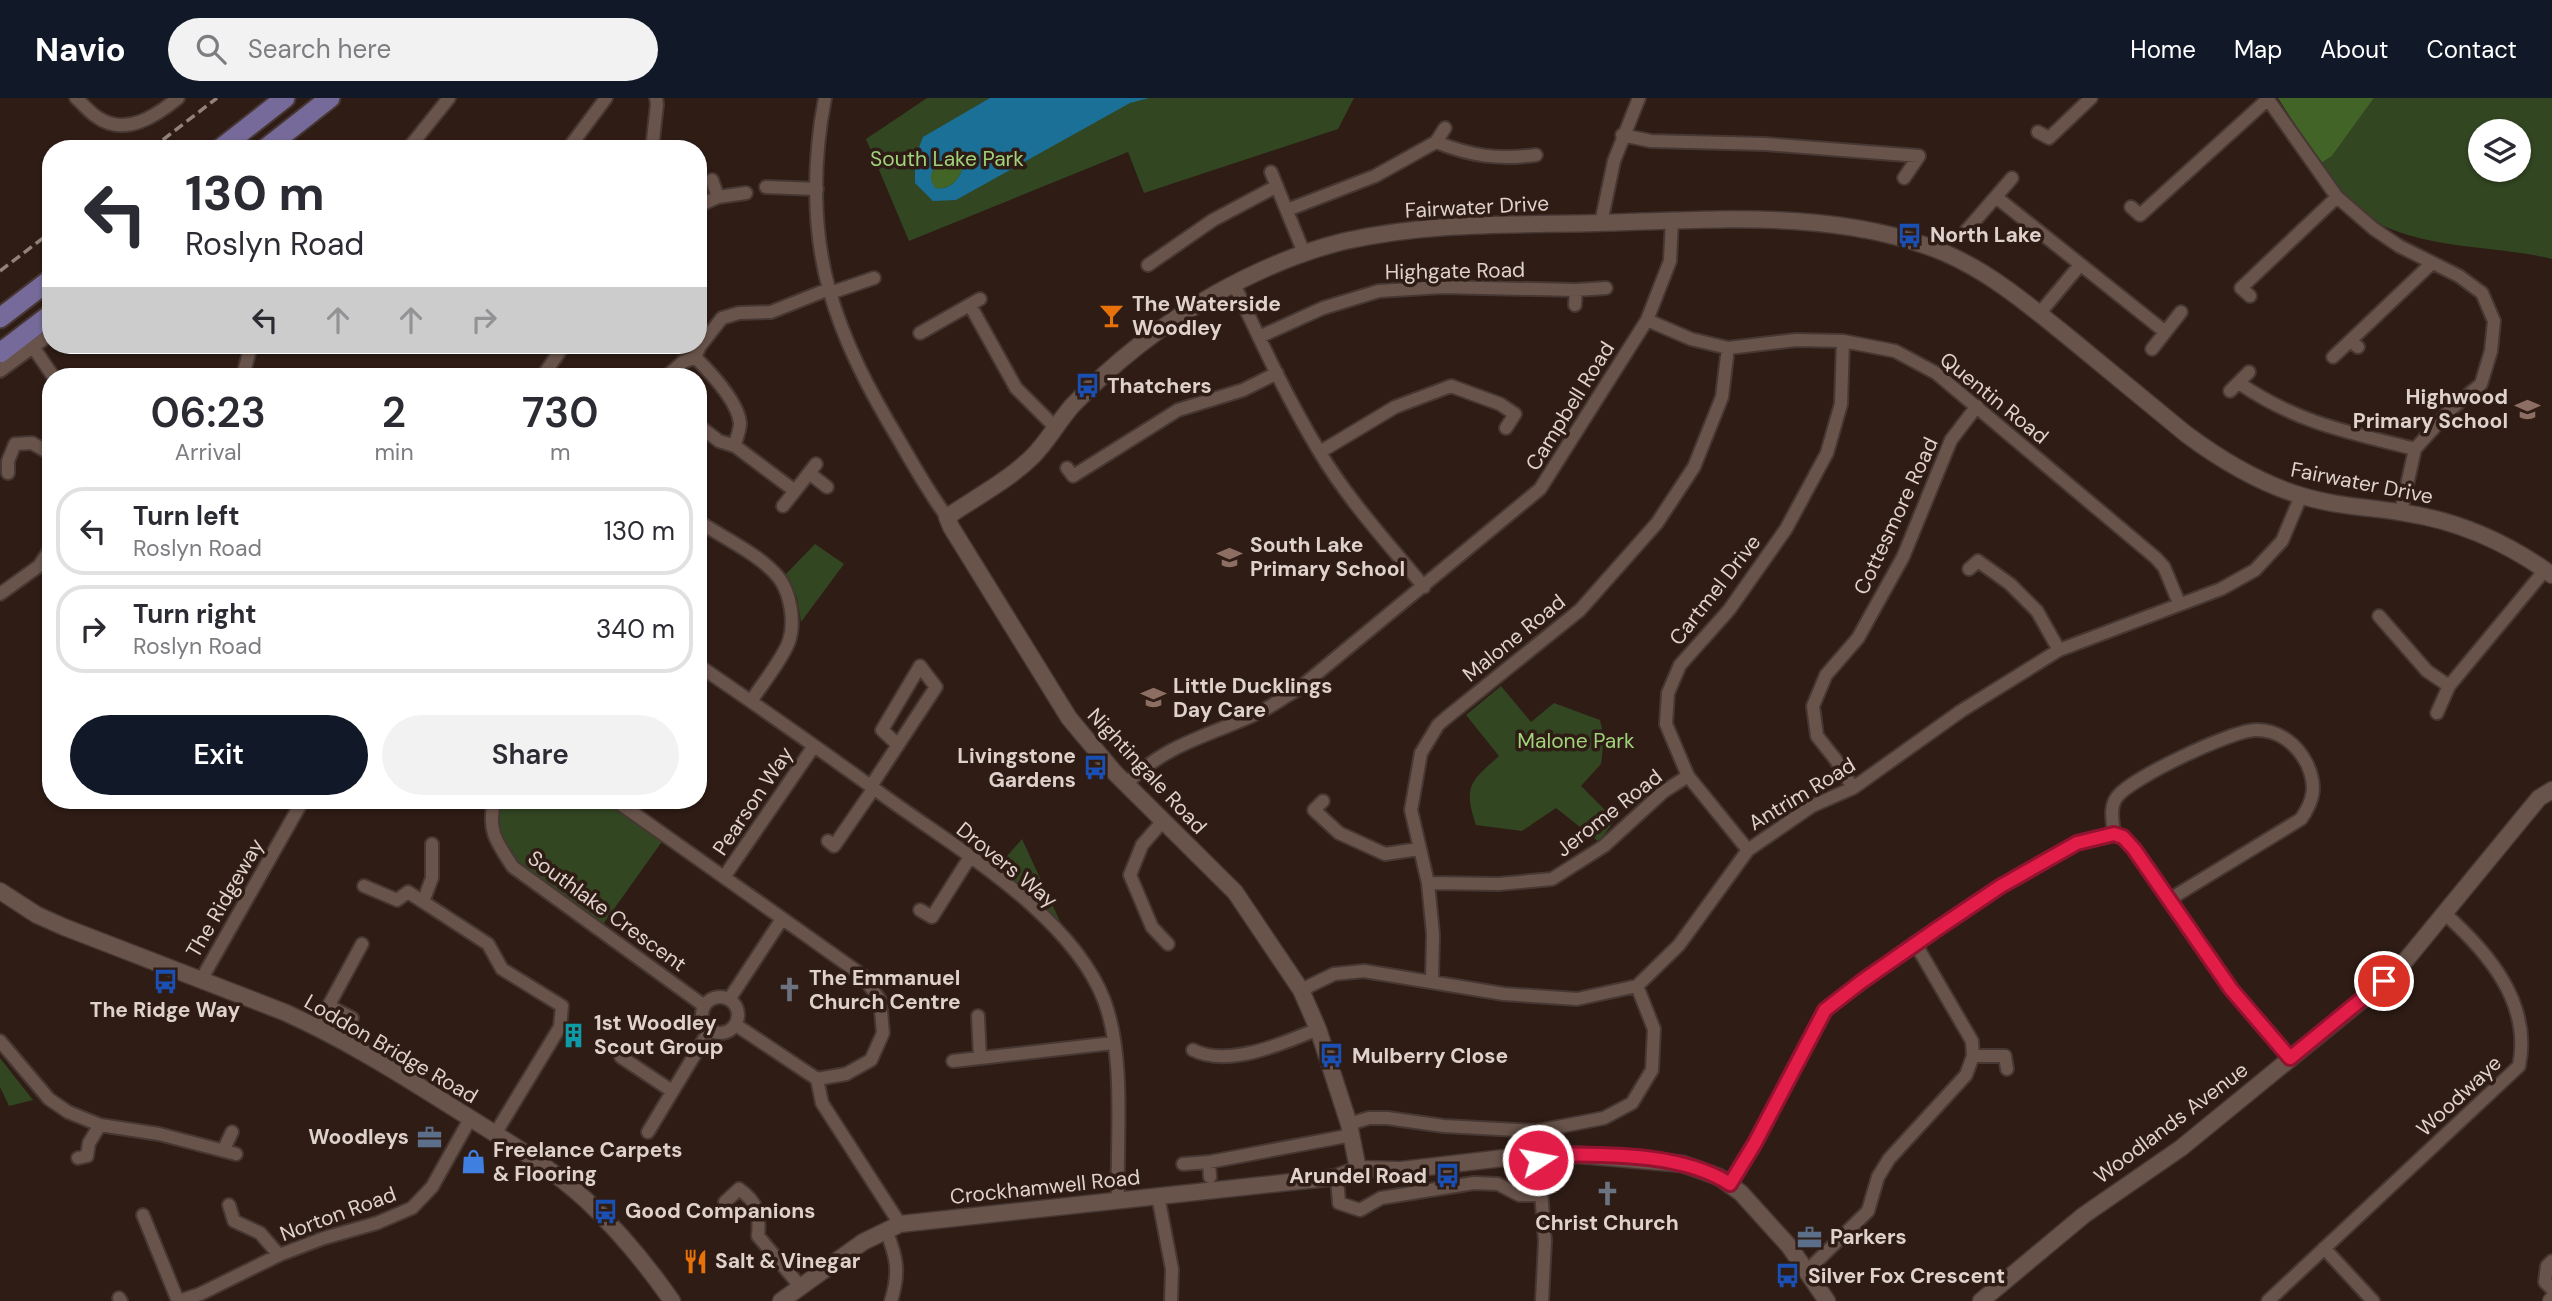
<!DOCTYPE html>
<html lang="en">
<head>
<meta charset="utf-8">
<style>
  :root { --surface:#fff; --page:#f2f2f3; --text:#2b2b33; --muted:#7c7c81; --line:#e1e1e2; --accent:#111827 }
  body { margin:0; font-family:"DM Sans",sans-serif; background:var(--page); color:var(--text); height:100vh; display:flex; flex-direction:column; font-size:26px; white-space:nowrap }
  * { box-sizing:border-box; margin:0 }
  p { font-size:23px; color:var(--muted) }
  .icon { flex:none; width:38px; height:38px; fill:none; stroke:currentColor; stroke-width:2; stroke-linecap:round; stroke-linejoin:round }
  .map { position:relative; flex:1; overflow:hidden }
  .panel { position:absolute; left:42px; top:270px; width:665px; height:441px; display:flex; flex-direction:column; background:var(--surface); border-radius:28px; box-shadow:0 2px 5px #0004 }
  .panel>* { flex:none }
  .hud { position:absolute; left:42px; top:42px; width:665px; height:214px; border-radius:28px; box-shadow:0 2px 5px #0004; background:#fff; color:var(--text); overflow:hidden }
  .buttons { position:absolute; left:2468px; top:21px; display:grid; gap:14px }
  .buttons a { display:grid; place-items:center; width:63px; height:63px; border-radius:50%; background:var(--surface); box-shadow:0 2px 5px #0004; font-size:35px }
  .pin { position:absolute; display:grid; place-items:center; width:60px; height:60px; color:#fff; margin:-30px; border:4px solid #fff; border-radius:50%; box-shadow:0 2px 7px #0007 }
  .me { position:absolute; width:77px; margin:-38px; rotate:79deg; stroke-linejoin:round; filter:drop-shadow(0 0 5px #0008) }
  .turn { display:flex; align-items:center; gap:24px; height:147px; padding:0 28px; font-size:32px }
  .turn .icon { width:91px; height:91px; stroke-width:2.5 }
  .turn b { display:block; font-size:49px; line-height:60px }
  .lanes { display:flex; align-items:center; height:66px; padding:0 28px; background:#0003; justify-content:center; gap:35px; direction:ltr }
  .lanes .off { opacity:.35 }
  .eta { display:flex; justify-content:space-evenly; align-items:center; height:119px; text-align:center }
  .eta b { font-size:42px; font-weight:600; line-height:49px }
  .action { display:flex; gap:14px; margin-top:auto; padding:14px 28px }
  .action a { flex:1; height:80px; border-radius:42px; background:var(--accent); color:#fff; font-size:28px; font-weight:600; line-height:80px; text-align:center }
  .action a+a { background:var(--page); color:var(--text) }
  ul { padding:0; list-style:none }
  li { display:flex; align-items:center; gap:21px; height:88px; margin:0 14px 10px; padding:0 14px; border:4px solid var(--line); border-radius:28px }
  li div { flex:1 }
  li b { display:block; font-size:26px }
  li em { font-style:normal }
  header { display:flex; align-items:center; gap:42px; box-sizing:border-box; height:98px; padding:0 35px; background:var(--accent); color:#fff }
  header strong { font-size:33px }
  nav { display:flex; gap:38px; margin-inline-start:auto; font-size:24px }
  .search { width:490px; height:63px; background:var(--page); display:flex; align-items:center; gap:18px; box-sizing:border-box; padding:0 24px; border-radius:38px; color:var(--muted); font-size:26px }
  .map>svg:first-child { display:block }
  .green { fill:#324622; fill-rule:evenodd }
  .forest { fill:#426426 }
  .water { fill:#1b7097; fill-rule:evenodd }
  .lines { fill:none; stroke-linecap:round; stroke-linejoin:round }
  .minor-casing { stroke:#463733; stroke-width:16 }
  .tertiary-casing { stroke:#463733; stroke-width:19 }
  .primary-casing { stroke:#463733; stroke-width:23 }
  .minor { stroke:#69544b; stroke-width:12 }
  .tertiary { stroke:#69544b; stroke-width:16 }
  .primary { stroke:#766a9a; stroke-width:19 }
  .rail { stroke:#91827c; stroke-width:3.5; stroke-dasharray:10 5; stroke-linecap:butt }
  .route-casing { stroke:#92132f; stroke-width:18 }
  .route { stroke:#e11d48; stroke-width:12 }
  .labels { text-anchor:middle; stroke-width:7; stroke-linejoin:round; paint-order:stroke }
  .park-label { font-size:21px; fill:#a0d37b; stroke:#2e1c15 }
  .street-label { font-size:21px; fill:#dfd2cd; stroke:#2e1c15 }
  .poi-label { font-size:21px; font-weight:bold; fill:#dfd2cd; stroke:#2e1c15; text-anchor:start }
</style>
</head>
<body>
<header>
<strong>Navio</strong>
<div class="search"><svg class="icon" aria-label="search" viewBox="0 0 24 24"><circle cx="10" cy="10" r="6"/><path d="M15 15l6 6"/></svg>Search here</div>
<nav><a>Home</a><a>Map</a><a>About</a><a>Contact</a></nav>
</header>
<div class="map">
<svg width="2552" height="1203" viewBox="0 0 2552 1203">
  <rect width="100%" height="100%" fill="#2e1c15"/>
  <path class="green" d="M927 0H1354L1338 31 1144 95 1128 54 909 143 866 41Z
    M2374 0H2552V161C2491 146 2427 153 2370 121 2357 114 2331 79 2320 66L2332 58ZM2480 33H2518V72H2480Z
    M815 446 844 466 801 524 797 499 785 477Z
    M1501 588 1531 624 1554 605 1600 622 1604 640 1601 666 1581 688 1615 722 1599 744 1556 710 1522 733 1476 727C1463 688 1470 684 1499 658L1466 617Z
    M495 702H615L666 738 599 832 513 769 494 742Z
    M1022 741 1064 832 1029 795 995 772Z
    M0 960 33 1002 9 1008 0 989Z"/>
  <path class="forest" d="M2278 0H2374L2332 58 2320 66Z
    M949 59 963 61C965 77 951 94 934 90 925 77 935 64 949 59Z"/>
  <path class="water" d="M990 0H1149L1130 5 956 102 933 103 915 85V60L923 39ZM949 59 963 61C965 77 951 94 935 90 925 77 935 64 949 59Z"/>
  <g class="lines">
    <defs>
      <path id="minor" d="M76 0C83 6 89 14 97 19 125 39 156 18 178 0
        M825 0C813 61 812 131 829 191 844 245 870 294 899 342 914 368 929 395 947 419
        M2267 0 2337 99 2374 131 2399 148 2459 178 2482 195 2494 223 2491 253 2481 286 2450 312 2415 351 2401 414
        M2038 34 2049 40 2091 0
        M1622 37 1651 43 1765 46 1919 58 1904 80
        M1436 44C1471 58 1498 62 1536 57
        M408 51 449 0
        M568 51 606 0
        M652 51 657 6 656 0
        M1271 74 1304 155
        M712 82 718 99
        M766 89 817 91
        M1996 99 2164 233
        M698 108 718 99 746 95
        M2131 109 2140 117 2268 1
        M1287 112 1375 78 1436 44 1445 30
        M1601 125 1614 63 1639 0
        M1966 133 2012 80
        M1148 167 1213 122 1277 88
        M1234 186C1260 242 1287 300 1319 353 1348 402 1388 445 1424 489
        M830 195 874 180
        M2250 198 2241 190 2337 99
        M970 207 1016 290 1055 329
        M1575 207 1576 192
        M2039 216 2080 167
        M1647 222 1691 241 1728 250 1796 242 1843 243 1895 253 1936 275 2156 460 2164 469 2179 505
        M920 235 980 201
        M1259 239 1323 210 1379 193 1442 189 1576 192 1606 190
        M33 249 51 236
        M2358 249 2350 243 2431 166
        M2152 251 2181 214
        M695 259C710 274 738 303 740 325 740 333 736 340 735 348
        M2333 259 2350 243
        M0 273 33 249 53 278
        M243 278 251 247
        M543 278 564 247
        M667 278 683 264 695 259 700 248 722 220 739 215 771 214 829 191
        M2239 285C2297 325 2348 334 2415 351
        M2230 293 2249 274
        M698 327 719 343 735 348 795 393 816 366
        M1320 354 1395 309 1451 288 1500 306 1515 316 1506 330
        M1067 370 1073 378 1178 312 1243 292 1277 275
        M8 375V363L15 346 32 345 51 356
        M809 375 827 389
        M783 408 795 393
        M698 423C722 439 761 457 779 480 791 496 795 525 789 543 784 559 761 588 751 603
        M1969 471 1978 463 2010 486 2037 513 2059 552
        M0 496 39 468 51 450
        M2379 518 2427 573 2449 588
        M698 567C764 612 829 658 894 705 964 755 1072 819 1104 902 1126 960 1116 1042 1118 1103
        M2437 615 2449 588 2545 472
        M1127 685C1169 644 1210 638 1260 614 1272 608 1284 599 1297 592L1540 391 1647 222 1670 163 1672 121
        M871 688 936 589 920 568 882 632 898 647
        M1853 690 1836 662 1817 638 1813 608 1826 577 1858 540 1903 459 1951 342 1977 308
        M495 702C486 731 497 745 513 769L703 907
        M615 702 862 877 880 902 883 935 871 962 846 976 817 981
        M1323 703 1314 712 1339 735 1385 756 1419 751
        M1163 723 1142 747 1130 777 1152 829 1168 846
        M2114 736C2113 724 2109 709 2117 699 2131 680 2232 632 2256 632 2279 632 2297 646 2307 666 2317 688 2314 702 2301 721L2170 801
        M828 743 834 748 874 690
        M1748 752 1688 678 1666 626 1668 595 1680 567 1729 512 1786 431 1827 355 1841 306 1843 243
        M724 779 814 648
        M1428 785 1499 786 1552 781 1604 748 1663 694 1688 678
        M364 788 397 802 408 794 488 846 502 871 562 908 560 929 495 1036
        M423 804 432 780V746
        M920 812 932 819 970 759
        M201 882 303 702
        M1432 882 1433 836 1428 785 1411 712 1421 655 1438 627 1446 620 1580 512 1657 425 1694 369 1722 299 1728 250
        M1301 892 1334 876 1364 873 1504 896 1577 901 1637 888 1679 847 1748 752 1812 708 1853 690 1961 613 2059 552 2221 491 2255 472 2282 443 2301 398
        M702 917a18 18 0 1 1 36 0a18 18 0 1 1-36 0Z
        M730 900 782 821
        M329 908 352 920
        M978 918 980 960 1113 945
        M736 927 817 981 822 1005 900 1126
        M317 929 362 846
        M0 943 49 1001 68 1014 100 1027 159 1036 236 1056
        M1193 952C1228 970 1284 945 1318 931
        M1973 958H2005L2007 971
        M621 959 672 993
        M953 963 980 960
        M1349 1026 1369 1020H1387L1444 1028 1537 1033 1604 1020 1632 1005 1652 972 1654 931 1637 888
        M648 1034 709 933
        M224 1051 232 1034
        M1538 1056 1545 1143 1542 1203
        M78 1060 87 1058 89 1045 100 1027
        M1209 1064 1210 1079
        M1183 1066 1209 1064 1352 1037
        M1337 1079 1339 1105 1360 1112 1381 1100 1474 1085 1498 1086 1519 1097H1541
        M1730 1086 1755 1045 1825 912 1915 845 2001 788 2077 745 2114 736 2123 739 2135 751 2231 891 2290 960
        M1158 1098 1172 1171 1171 1203
        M725 1104 739 1091C758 1104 760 1117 758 1138L800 1188
        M229 1107 234 1123 260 1135 279 1157
        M143 1117 178 1203
        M886 1132C897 1160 900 1174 891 1203
        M2324 1150 2373 1203
        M2552 1163 2547 1168 2545 1184 2552 1191
        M1807 1173 1868 1113 1878 1079 1889 1061 1966 977 1973 958 1972 943 1915 845
        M119 1200 121 1203
        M179 1203 200 1196 279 1157 324 1140 377 1125 412 1110 432 1089 470 1021
        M2268 1203 2519 968C2532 905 2488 854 2444 815"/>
      <path id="tertiary" d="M0 793 37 817 64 829 284 914C340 939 394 972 446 1005 493 1035 545 1064 586 1102 618 1132 647 1167 672 1203
        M1358 1071 1349 1026 1318 931 1301 892 1235 794 1115 675 1069 620 951 429 947 419C976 399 1008 383 1033 358 1048 343 1058 324 1072 308 1114 264 1163 226 1215 196 1256 173 1300 154 1345 143 1429 124 1512 127 1597 125 1709 122 1839 110 1945 155 1993 176 2031 209 2072 242 2110 273 2148 305 2186 336 2221 362 2257 384 2299 397 2333 408 2369 409 2405 415 2459 423 2508 445 2552 477
        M781 1203 863 1144 900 1126 1337 1079 1358 1071 1401 1072 1538 1056 1581 1057 1683 1066 1719 1079 1741 1095 1789 1148 1827 1203
        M1981 1203 2084 1117 2181 1050 2373 893 2406 862 2539 700 2552 692
        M2551 1203 2552 1202"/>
      <path id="primary" d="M220 51 285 0
        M265 51 330 0
        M0 220 51 181
        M0 255 51 216"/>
    </defs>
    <use href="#minor" class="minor-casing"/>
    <use href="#tertiary" class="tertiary-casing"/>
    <use href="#primary" class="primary-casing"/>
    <use href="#minor" class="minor"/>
    <use href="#tertiary" class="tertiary"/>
    <use href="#primary" class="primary"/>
    <path class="rail" d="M151 51 217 0
      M0 173 51 134"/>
  </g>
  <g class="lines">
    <defs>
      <path id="route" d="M1538 1062V1056C1597 1057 1680 1053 1730 1086L1755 1045 1825 912 1861 884 1937 831 2001 788 2077 745 2114 736 2123 739 2134 751 2231 891 2290 960 2384 883"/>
    </defs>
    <use href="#route" class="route-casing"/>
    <use href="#route" class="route"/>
  </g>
  <defs>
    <symbol id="bus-bare" viewBox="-9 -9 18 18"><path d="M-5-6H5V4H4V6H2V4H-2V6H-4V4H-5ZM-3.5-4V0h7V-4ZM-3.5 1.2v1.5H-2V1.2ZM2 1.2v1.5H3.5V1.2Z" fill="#1a4fb4" stroke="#2e1c15" stroke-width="2.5" paint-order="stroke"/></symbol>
    <symbol id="bar-bare" viewBox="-9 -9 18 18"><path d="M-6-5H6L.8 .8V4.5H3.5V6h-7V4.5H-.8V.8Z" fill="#e8710a" stroke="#2e1c15" stroke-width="2.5" paint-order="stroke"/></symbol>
    <symbol id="school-bare" viewBox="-9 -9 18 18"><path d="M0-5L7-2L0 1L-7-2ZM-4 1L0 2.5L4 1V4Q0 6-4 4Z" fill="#8d6e63" stroke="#2e1c15" stroke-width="2.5" paint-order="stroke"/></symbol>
    <symbol id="church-bare" viewBox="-9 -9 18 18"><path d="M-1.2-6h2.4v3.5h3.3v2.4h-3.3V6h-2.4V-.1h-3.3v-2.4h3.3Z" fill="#6b7280" stroke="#2e1c15" stroke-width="2.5" paint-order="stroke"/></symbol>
    <symbol id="building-bare" viewBox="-9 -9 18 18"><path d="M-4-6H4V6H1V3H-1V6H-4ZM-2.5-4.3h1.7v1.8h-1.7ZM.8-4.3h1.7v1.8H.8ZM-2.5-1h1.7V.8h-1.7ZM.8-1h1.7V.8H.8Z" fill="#0f9aa8" stroke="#2e1c15" stroke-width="2.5" paint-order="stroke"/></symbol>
    <symbol id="office-bare" viewBox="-9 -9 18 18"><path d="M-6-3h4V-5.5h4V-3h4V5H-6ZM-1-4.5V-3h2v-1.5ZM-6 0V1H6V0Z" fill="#5c6f8a" stroke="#2e1c15" stroke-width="2.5" paint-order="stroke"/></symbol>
    <symbol id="shop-bare" viewBox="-9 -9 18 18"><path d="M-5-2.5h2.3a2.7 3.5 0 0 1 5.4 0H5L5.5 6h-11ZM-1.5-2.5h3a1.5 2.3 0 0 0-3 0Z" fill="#3f7fe0" stroke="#2e1c15" stroke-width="2.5" paint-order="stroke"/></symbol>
    <symbol id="restaurant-bare" viewBox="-9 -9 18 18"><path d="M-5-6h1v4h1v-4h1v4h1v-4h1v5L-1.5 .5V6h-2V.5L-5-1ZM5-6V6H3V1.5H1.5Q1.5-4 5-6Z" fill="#e8710a" stroke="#2e1c15" stroke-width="2.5" paint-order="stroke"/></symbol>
  </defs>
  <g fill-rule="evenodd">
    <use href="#bus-bare" x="1892" y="120" width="35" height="35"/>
    <use href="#bar-bare" x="1094" y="200" width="35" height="35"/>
    <use href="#bus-bare" x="1070" y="270" width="35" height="35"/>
    <use href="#school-bare" x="2510" y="294" width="35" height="35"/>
    <use href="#school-bare" x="1212" y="442" width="35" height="35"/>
    <use href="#school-bare" x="1136" y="582" width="35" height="35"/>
    <use href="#bus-bare" x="1078" y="652" width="35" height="35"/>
    <use href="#bus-bare" x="148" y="866" width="35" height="35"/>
    <use href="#church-bare" x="772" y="874" width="35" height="35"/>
    <use href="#building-bare" x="556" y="920" width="35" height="35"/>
    <use href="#bus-bare" x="1314" y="940" width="35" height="35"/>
    <use href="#office-bare" x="412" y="1022" width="35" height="35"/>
    <use href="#shop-bare" x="456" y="1046" width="35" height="35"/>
    <use href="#bus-bare" x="1430" y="1060" width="35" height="35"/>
    <use href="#church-bare" x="1590" y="1078" width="35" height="35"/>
    <use href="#bus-bare" x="588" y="1096" width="35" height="35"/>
    <use href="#office-bare" x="1792" y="1122" width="35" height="35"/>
    <use href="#restaurant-bare" x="678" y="1146" width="35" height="35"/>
    <use href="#bus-bare" x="1770" y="1160" width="35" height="35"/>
  </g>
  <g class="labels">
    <g class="park-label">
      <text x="947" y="68">South Lake Park</text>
      <text x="1576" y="650">Malone Park</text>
    </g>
    <g class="street-label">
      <text transform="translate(1477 109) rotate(-3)" y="7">Fairwater Drive</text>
      <text transform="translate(1455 173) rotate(-1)" y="7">Highgate Road</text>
      <text transform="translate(1994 300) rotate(39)" y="7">Quentin Road</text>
      <text transform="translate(1570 308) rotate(-58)" y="7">Campbell Road</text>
      <text transform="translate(2362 385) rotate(11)" y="7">Fairwater Drive</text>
      <text transform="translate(1896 418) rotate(-65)" y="7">Cottesmore Road</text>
      <text transform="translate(1715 492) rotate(-52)" y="7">Cartmel Drive</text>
      <text transform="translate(1514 540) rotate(-39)" y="7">Malone Road</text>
      <text transform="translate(1147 673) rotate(47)" y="7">Nightingale Road</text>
      <text transform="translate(1802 696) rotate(-31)" y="7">Antrim Road</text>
      <text transform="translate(753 703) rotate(-56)" y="7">Pearson Way</text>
      <text transform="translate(1609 715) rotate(-38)" y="7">Jerome Road</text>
      <text transform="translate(1007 767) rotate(39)" y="7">Drovers Way</text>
      <text transform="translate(225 800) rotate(-60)" y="7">The Ridgeway</text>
      <text transform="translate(607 813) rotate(36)" y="7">Southlake Crescent</text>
      <text transform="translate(391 951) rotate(30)" y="7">Loddon Bridge Road</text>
      <text transform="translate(2459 998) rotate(-43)" y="7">Woodwaye</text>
      <text transform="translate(2171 1025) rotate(-37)" y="7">Woodlands Avenue</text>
      <text transform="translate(1045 1089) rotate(-6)" y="7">Crockhamwell Road</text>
      <text transform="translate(338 1116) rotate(-20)" y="7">Norton Road</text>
    </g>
    <g class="poi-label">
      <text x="1930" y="144">North Lake</text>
      <text x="1132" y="213">The Waterside<tspan x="1132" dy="24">Woodley</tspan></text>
      <text x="1107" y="295">Thatchers</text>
      <text x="2508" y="306" text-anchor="end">Highwood<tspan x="2508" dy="24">Primary School</tspan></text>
      <text x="1250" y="454">South Lake<tspan x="1250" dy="24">Primary School</tspan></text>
      <text x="1173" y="595">Little Ducklings<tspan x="1173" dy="24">Day Care</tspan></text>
      <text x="1076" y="665" text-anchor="end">Livingstone<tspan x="1076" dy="24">Gardens</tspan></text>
      <text x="809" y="887">The Emmanuel<tspan x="809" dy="24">Church Centre</tspan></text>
      <text x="165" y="919" text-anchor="middle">The Ridge Way</text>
      <text x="594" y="932">1st Woodley<tspan x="594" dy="24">Scout Group</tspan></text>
      <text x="1352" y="965">Mulberry Close</text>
      <text x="409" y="1046" text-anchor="end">Woodleys</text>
      <text x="493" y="1059">Freelance Carpets<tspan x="493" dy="24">&amp; Flooring</tspan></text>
      <text x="1427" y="1085" text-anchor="end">Arundel Road</text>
      <text x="625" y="1120">Good Companions</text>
      <text x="1607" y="1132" text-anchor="middle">Christ Church</text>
      <text x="1830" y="1146">Parkers</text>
      <text x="715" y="1170">Salt &amp; Vinegar</text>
      <text x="1808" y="1185">Silver Fox Crescent</text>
    </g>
  </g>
</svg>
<div class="buttons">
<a><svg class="icon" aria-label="layers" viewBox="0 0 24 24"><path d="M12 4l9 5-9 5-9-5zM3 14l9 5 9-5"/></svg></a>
</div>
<div class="pin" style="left:2384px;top:883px;background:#d93025"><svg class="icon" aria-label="arrive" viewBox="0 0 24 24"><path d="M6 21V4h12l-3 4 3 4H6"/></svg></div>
<svg class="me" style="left:1538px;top:1062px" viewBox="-20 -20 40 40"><circle r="17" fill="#e11d48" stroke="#fff" stroke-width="3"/><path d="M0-11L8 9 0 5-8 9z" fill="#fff"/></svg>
<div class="hud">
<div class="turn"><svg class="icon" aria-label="left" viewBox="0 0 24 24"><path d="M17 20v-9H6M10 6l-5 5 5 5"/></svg><div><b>130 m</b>Roslyn Road</div></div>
<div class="lanes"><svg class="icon" aria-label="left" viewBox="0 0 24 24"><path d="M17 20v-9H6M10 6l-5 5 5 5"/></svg><svg class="icon off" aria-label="ahead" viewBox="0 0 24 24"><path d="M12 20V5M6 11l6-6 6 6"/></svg><svg class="icon off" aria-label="ahead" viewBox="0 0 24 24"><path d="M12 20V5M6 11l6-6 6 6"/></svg><svg class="icon off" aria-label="right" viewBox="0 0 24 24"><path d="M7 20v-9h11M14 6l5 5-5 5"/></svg></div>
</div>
<section class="panel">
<div class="eta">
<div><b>06:23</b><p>Arrival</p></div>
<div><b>2</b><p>min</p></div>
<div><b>730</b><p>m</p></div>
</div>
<ul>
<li><svg class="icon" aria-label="left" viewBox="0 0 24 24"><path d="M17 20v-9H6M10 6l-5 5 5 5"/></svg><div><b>Turn left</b><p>Roslyn Road</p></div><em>130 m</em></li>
<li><svg class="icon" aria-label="right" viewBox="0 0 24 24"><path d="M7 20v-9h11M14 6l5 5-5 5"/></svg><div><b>Turn right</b><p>Roslyn Road</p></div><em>340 m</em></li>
</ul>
<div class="action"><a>Exit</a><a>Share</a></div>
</section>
</div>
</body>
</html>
